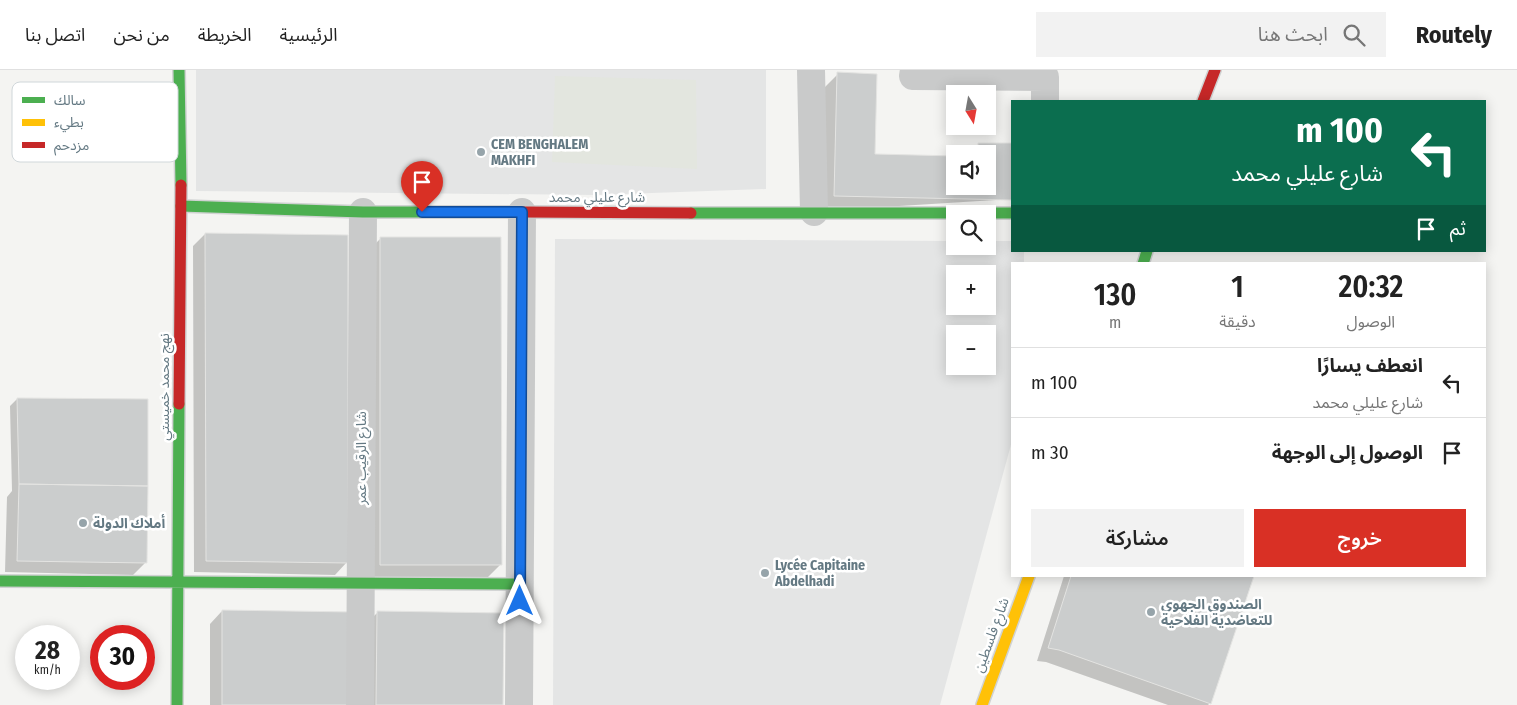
<!DOCTYPE html>
<html lang="ar">
<head>
<meta charset="utf-8">
<style>
  :root { --surface:#fff; --page:#f2f2f2; --text:#222; --muted:#767676; --line:#e0e0e0; --accent:#d93025 }
  body { margin:0; font-family:"Fira Sans Condensed","Noto Sans Arabic",sans-serif; background:var(--page); color:var(--text); direction:rtl; height:100vh; display:flex; flex-direction:column; font-size:19px; white-space:nowrap }
  * { box-sizing:border-box; margin:0 }
  p { font-size:16px; color:var(--muted) }
  .icon { flex:none; width:28px; height:28px; fill:none; stroke:currentColor; stroke-width:2; stroke-linecap:round; stroke-linejoin:round }
  .map { position:relative; flex:1; overflow:hidden; direction:ltr }
  .sheet { position:absolute; left:1011px; top:192px; width:475px; height:315px; display:flex; flex-direction:column; background:var(--surface); border-radius:0px; box-shadow:0 2px 12px #0003; direction:rtl }
  .sheet>* { flex:none }
  .top-card { position:absolute; left:1011px; top:30px; width:475px; height:152px; border-radius:0px; box-shadow:0 2px 12px #0003; direction:rtl; background:#0b6e4f; color:#fff; overflow:hidden }
  .needle { width:32px; rotate:169deg }
  .fabs { position:absolute; left:946px; top:15px; display:grid; gap:10px }
  .fabs a { display:grid; place-items:center; width:50px; height:50px; border-radius:0px; background:var(--surface); box-shadow:0 2px 12px #0003; font-size:25px }
  .speed { position:absolute; left:15px; top:555px; display:flex; gap:10px; font-size:25px; font-weight:700; text-align:center }
  .speed>* { display:grid; place-content:center; width:65px; height:65px; border-radius:50%; background:var(--surface); box-shadow:0 2px 12px #0003; line-height:1 }
  .speed small { font-size:12px; font-weight:400 }
  .speed .limit { border:8px solid #d22; background:#fff; color:#111 }
  .pin { position:absolute; display:grid; place-items:center; width:42px; height:42px; color:#fff; margin:-51px -21px; border-radius:50% 50% 50% 0; rotate:-45deg; box-shadow:0 0 5px #0007 }
  .pin .icon { rotate:45deg }
  .me { position:absolute; width:55px; margin:-28px; rotate:0deg; stroke-linejoin:round; filter:drop-shadow(0 0 4px #0008) }
  .turn { display:flex; align-items:center; gap:18px; height:105px; padding:0 20px; font-size:22px }
  .turn .icon { width:65px; height:65px; stroke-width:2.5 }
  .turn b { display:block; font-size:35px; line-height:42px }
  .then { display:flex; align-items:center; height:48px; padding:0 20px; background:#0003; gap:10px; font-size:19px }
  .eta { display:flex; justify-content:space-evenly; align-items:center; height:85px; text-align:center }
  .eta b { font-size:30px; font-weight:600; line-height:35px }
  .cta { display:flex; gap:10px; margin-top:auto; padding:10px 20px }
  .cta a { flex:1; height:58px; border-radius:0px; background:var(--accent); color:#fff; font-size:20px; font-weight:600; line-height:58px; text-align:center }
  .cta a+a { background:var(--page); color:var(--text) }
  ul { padding:0; list-style:none }
  li { display:flex; align-items:center; gap:15px; height:70px; padding:0 20px; border-top:1px solid var(--line) }
  li div { flex:1 }
  li b { display:block; font-size:19px }
  li em { font-style:normal }
  header { display:flex; align-items:center; gap:30px; box-sizing:border-box; height:70px; padding:0 25px; background:var(--surface); border-bottom:1px solid var(--line) }
  header strong { font-size:24px }
  nav { display:flex; gap:28px; margin-inline-start:auto; font-size:18px }
  .search { width:350px; height:45px; background:var(--page); display:flex; align-items:center; gap:12px; box-sizing:border-box; padding:0 18px; border-radius:0px; color:var(--muted); font-size:19px }
  .map>svg:first-child { display:block }
  .built { fill:#e4e5e5; fill-rule:evenodd }
  .green { fill:#e3e6df }
  .shadow { fill:#0003 }
  .building { fill:#cbcdcd; stroke:#e4e4e2 }
  .lines { fill:none; stroke-linecap:round; stroke-linejoin:round }
  .fast-casing { stroke:#d0d2d2; stroke-width:14 }
  .slow-casing { stroke:#d0d2d2; stroke-width:14 }
  .jam-casing { stroke:#d0d2d2; stroke-width:14 }
  .street { stroke:#c9caca; stroke-width:28 }
  .fast { stroke:#4caf50; stroke-width:11 }
  .slow { stroke:#ffc107; stroke-width:11 }
  .jam { stroke:#c62828; stroke-width:11 }
  .route-casing { stroke:#114b97; stroke-width:12 }
  .route { stroke:#1a73e8; stroke-width:9 }
  .poi-dot { fill:#96a4aa; stroke:#fff; stroke-width:2 }
  .labels { text-anchor:middle; stroke-width:5; stroke-linejoin:round; paint-order:stroke }
  .poi-label { font-size:14px; font-weight:bold; fill:#647983; stroke:#fff; text-anchor:start }
  .street-label { font-size:14px; fill:#647983; stroke:#fff }
  .key { fill:#fff; stroke:#d0d7da; stroke-width:1 }
  .key-label { font-size:14px; fill:#647983 }
</style>
</head>
<body>
<header>
<strong>Routely</strong>
<div class="search"><svg class="icon" aria-label="search" viewBox="0 0 24 24"><circle cx="10" cy="10" r="6"/><path d="M15 15l6 6"/></svg>ابحث هنا</div>
<nav><a>الرئيسية</a><a>الخريطة</a><a>من نحن</a><a>اتصل بنا</a></nav>
</header>
<div class="map">
<svg width="1517" height="635" viewBox="0 0 1517 635">
  <rect width="100%" height="100%" fill="#f4f4f2"/>
  <path class="built" d="M196 0H766V119L596 125 196 121Z
    M555 169 955 171V176H988V171H1012V181H1024V194H1012V371L940 635H553ZM955 204H988V236H955ZM955 264H988V296H955Z"/>
  <path class="green" d="M555 6 696 10 697 99 552 92Z"/>
  <path class="shadow" d="M838 4 873 85 955 87V116H988V84H969L979 74 1012 75V129L819 141 822 20Z
    M205 164 347 492 335 505 194 502 193 176Z
    M380 169 501 494 488 507H368V181Z
    M17 329 145 493 133 505 5 502 7 427 12 421 10 336Z
    M1064 506H1253L1210 633 1208 635H1168L1046 592 1037 591Z
    M222 541 351 635H210V554Z
    M378 542 501 635H364L365 555Z"/>
  <path class="building" d="M837 2 877 4 875 84 955 86V116H988V84H978V73H1012V130L834 126Z
    M205 163 348 165V493L206 491Z
    M380 167H501L502 495H380Z
    M17 328 148 329V416L19 414Z
    M19 414 148 416 147 493 17 491Z
    M1071 506H1254L1211 634 1059 580 1048 578Z
    M222 540 354 542 353 635H222Z
    M377 541 504 543 503 635H376Z"/>
  <g class="lines">
    <defs>
      <path id="fast" d="M179 0 181 115
        M181 136 363 142H523
        M691 143H1012
        M1143 194 1147 181
        M0 511 520 514
        M177 635 179 334"/>
      <path id="slow" d="M982 635 1029 506"/>
      <path id="jam" d="M1203 31 1215 0
        M523 142 691 143
        M179 334 181 115"/>
    </defs>
    <use href="#fast" class="fast-casing"/>
    <use href="#slow" class="slow-casing"/>
    <use href="#jam" class="jam-casing"/>
    <path class="street" d="M811 0 814 142
      M914 0 913 6 1045 7V31
      M360 635 363 142
      M519 635 522 142"/>
    <use href="#fast" class="fast"/>
    <use href="#slow" class="slow"/>
    <use href="#jam" class="jam"/>
  </g>
  <g class="lines">
    <defs>
      <path id="route" d="M422 142H522L520 531"/>
    </defs>
    <use href="#route" class="route-casing"/>
    <use href="#route" class="route"/>
  </g>
  <g class="poi-dot">
    <circle cx="481" cy="82" r="5"/>
    <circle cx="83" cy="453" r="5"/>
    <circle cx="765" cy="503" r="5"/>
    <circle cx="1151" cy="542" r="5"/>
  </g>
  <g class="labels">
    <g class="poi-label">
      <text x="491" y="79">CEM BENGHALEM<tspan x="491" dy="16">MAKHFI</tspan></text>
      <text x="93" y="458">أملاك الدولة</text>
      <text x="775" y="500">Lycée Capitaine<tspan x="775" dy="16">Abdelhadi</tspan></text>
      <text x="1161" y="539">الصندوق الجهوي<tspan x="1161" dy="16">للتعاضدية الفلاحية</tspan></text>
    </g>
    <g class="street-label">
      <text x="597" y="132">شارع عليلي محمد</text>
      <text transform="translate(164 317) rotate(-90)" y="5">نهج محمد خميستي</text>
      <text transform="translate(361 388) rotate(-90)" y="5">شارع الرقيب عمر</text>
      <text transform="translate(991 565) rotate(-70)" y="5">شارع فلسطين</text>
    </g>
  </g>
  <rect x="12" y="12" width="166" height="80" rx="8" class="key"/>
  <rect x="22" y="27" width="23" height="6" fill="#4caf50"/>
  <rect x="22" y="49" width="23" height="7" fill="#ffc107"/>
  <rect x="22" y="72" width="23" height="6" fill="#c62828"/>
  <g class="key-label">
    <text x="54" y="35">سالك</text>
    <text x="54" y="57">بطيء</text>
    <text x="54" y="80">مزدحم</text>
  </g>
</svg>
<div class="fabs">
<a><svg class="needle" viewBox="-14 -14 28 28"><path d="M0-13l5 13h-10z" fill="#e53935"/><path d="M0 13l5-13h-10z" fill="#767676"/></svg></a>
<a><svg class="icon" aria-label="sound" viewBox="0 0 24 24"><path d="M4 9h4l5-4v14l-5-4H4zM17 9q2 3 0 6"/></svg></a>
<a><svg class="icon" aria-label="search" viewBox="0 0 24 24"><circle cx="10" cy="10" r="6"/><path d="M15 15l6 6"/></svg></a>
<a>+</a>
<a>−</a>
</div>
<div class="speed"><div>28<small>km/h</small></div><div class="limit">30</div></div>
<div class="pin" style="left:422px;top:142px;background:#d93025"><svg class="icon" aria-label="arrive" viewBox="0 0 24 24"><path d="M6 21V4h12l-3 4 3 4H6"/></svg></div>
<svg class="me" style="left:520px;top:531px" viewBox="-20 -20 40 40"><path d="M0-17L14 15 0 8-14 15z" fill="#1a73e8" stroke="#fff" stroke-width="4"/></svg>
<div class="top-card">
<div class="turn"><svg class="icon" aria-label="left" viewBox="0 0 24 24"><path d="M17 20v-9H6M10 6l-5 5 5 5"/></svg><div><b>100 m</b>شارع عليلي محمد</div></div>
<div class="then">ثم<svg class="icon" aria-label="arrive" viewBox="0 0 24 24"><path d="M6 21V4h12l-3 4 3 4H6"/></svg></div>
</div>
<section class="sheet">
<div class="eta">
<div><b>20:32</b><p>الوصول</p></div>
<div><b>1</b><p>دقيقة</p></div>
<div><b>130</b><p>m</p></div>
</div>
<ul>
<li><svg class="icon" aria-label="left" viewBox="0 0 24 24"><path d="M17 20v-9H6M10 6l-5 5 5 5"/></svg><div><b>انعطف يسارًا</b><p>شارع عليلي محمد</p></div><em>100 m</em></li>
<li><svg class="icon" aria-label="arrive" viewBox="0 0 24 24"><path d="M6 21V4h12l-3 4 3 4H6"/></svg><div><b>الوصول إلى الوجهة</b></div><em>30 m</em></li>
</ul>
<div class="cta"><a>خروج</a><a>مشاركة</a></div>
</section>
</div>
</body>
</html>
